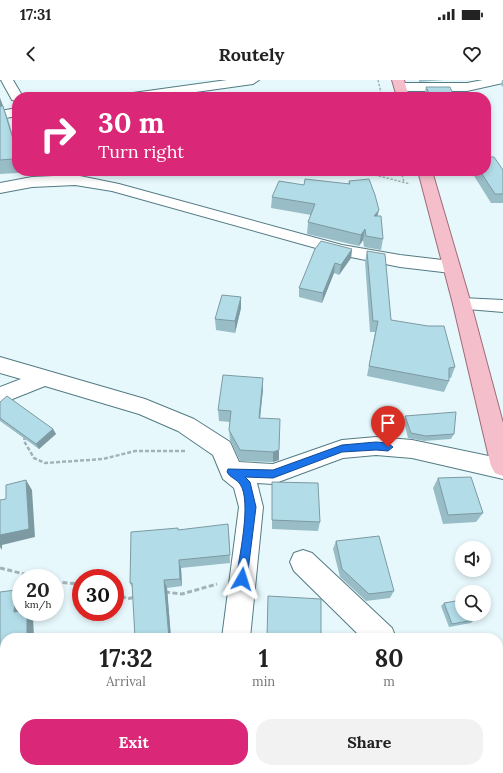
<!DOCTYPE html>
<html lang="en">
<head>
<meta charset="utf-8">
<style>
  :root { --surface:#fff; --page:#f2f2f2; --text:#222; --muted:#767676; --accent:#db2777 }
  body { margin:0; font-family:Lora,serif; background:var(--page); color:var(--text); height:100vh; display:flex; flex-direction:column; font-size:15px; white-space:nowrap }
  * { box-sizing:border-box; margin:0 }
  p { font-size:13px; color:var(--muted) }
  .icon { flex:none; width:22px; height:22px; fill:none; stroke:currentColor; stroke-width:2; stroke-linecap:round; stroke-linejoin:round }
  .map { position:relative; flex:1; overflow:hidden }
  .side { position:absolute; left:0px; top:553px; width:503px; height:140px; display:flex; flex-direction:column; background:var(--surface); border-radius:16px 16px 0 0; box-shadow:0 2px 6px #0003 }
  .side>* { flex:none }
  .banner { position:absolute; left:12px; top:12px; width:479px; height:84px; border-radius:16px; box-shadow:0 2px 6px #0003; background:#db2777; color:#fff; overflow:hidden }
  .fabs { position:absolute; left:455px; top:461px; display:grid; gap:8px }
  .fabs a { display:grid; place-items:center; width:36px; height:36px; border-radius:50%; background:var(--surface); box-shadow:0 2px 6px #0003; font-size:20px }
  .speed { position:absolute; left:12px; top:489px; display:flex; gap:8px; font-size:20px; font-weight:700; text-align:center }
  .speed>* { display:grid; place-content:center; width:52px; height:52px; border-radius:50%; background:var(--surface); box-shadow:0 2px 6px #0003; line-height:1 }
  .speed small { font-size:10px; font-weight:400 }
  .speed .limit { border:6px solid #d22; background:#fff; color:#111 }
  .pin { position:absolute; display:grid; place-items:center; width:34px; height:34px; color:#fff; margin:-41px -17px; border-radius:50% 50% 50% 0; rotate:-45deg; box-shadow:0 0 4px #0007 }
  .pin .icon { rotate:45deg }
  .me { position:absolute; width:44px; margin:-22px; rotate:6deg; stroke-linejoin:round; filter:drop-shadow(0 0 3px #0008) }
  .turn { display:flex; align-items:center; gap:14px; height:84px; padding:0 20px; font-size:18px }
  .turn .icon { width:52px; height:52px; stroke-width:2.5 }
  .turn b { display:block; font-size:28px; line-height:34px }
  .eta { display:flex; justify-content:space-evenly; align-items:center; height:68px; text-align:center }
  .eta b { font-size:24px; font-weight:700; line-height:28px }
  .action { display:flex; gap:8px; margin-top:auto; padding:8px 20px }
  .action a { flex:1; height:46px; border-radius:16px; background:var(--accent); color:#fff; font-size:16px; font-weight:700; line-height:46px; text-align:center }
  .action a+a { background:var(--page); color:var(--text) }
  .status { display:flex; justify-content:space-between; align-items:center; height:28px; padding:0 20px; background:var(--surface); direction:ltr }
  .status svg { height:11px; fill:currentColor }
  header { display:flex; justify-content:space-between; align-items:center; height:52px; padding:0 20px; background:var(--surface); font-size:18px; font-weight:700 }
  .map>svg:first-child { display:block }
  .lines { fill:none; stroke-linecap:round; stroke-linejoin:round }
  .minor-casing { stroke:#537b84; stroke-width:2 }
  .major-casing { stroke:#9f6b78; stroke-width:2 }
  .path-far2 { stroke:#a2b3b7; stroke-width:1.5; stroke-dasharray:2.5 1.5; stroke-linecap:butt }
  .path-far1 { stroke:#a2b3b7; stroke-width:2.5; stroke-dasharray:4 2; stroke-linecap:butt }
  .path { stroke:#a2b3b7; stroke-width:3; stroke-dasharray:5 2.5; stroke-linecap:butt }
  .minor { fill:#fff; fill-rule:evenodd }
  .major { fill:#f4bfca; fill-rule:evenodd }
  .wall { fill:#99bdc7 }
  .shaded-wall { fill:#7d9aa2 }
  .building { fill:#b2dce7; stroke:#7d9aa2 }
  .route { fill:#1a73e8; stroke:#114b97 }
</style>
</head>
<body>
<div class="status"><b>17:31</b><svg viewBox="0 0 49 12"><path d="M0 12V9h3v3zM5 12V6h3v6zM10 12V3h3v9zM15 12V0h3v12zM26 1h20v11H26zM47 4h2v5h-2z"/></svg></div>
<header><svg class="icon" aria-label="back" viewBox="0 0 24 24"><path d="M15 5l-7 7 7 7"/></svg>Routely<svg class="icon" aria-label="heart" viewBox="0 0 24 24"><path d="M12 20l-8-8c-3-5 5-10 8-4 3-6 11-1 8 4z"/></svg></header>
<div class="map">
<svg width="503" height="693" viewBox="0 0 503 693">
  <rect width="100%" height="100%" fill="#e7f8fc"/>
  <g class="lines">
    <defs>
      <path id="minor" d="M1 0H13L23 17H17V21L12 20Z
        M227 0H259L253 4 160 17H127L133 13Z
        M483 0H503V3L467 11H400L394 7 400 3H467Z
        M17 28V36L0 39V31Z
        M75 95 119 104 342 165 400 175 451 181 457 183 460 187 457 191 451 193 400 187 341 175 112 111 75 105 32 107 0 113V103L32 97Z
        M462 218 503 220V232L455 228 453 224 455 220Z
        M0 277 145 319 194 339 230 362 239 382 273 384 342 360 376 357 412 360 503 379V399L412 378 376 375 343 378 273 404 257 403 263 427 250 558H222L239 427 234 408 223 399 213 375 178 351 139 334 45 306 0 324V307L21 299 0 293Z
        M303 470 312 473 392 548 396 558H362L294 491 290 482 294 473Z
        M5 613V643L0 644V614Z
        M498 625 503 627V678H498Z"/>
      <path id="major" d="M392 0H404L409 17H397Z
        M418 91H432L471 224 503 343V396L495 393 491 386 453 224Z"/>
    </defs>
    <use href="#minor" class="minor-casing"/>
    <use href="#major" class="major-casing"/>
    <path class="path-far2" d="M378 0 382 17
      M368 91 375 95 410 104
      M401 91 404 102"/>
    <path class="path-far1" d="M25 356 24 361 34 378 45 383 103 379 135 371H185"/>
    <path class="path" d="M0 488 40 498
      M55 502 81 504
      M115 512 127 519 135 517
      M165 512 182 514 217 504"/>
    <use href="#minor" class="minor"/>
    <use href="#major" class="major"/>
  </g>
  <path class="wall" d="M419 0H444L419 2Z
    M502 0H503V7L501 5Z
    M426 7 454 17H427L425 12Z
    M0 18 8 39 14 59H17V91H19L18 93 0 94Z
    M503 90V123H491L471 91H486Z
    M349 101 377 136 383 159 381 170 364 167 363 160 359 166 307 154 308 142 311 135 271 128 272 117 304 105 348 104Z
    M352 169 351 178 339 195 334 193 322 223 299 217V208Z
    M367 171 391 240 455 287 451 298H449V301L444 312 367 296 375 252H370L365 181Z
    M241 217V228L235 253 216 250 215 239Z
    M263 309 260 338 279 380 273 382 240 381 230 360 229 350 230 342 219 341 218 330Z
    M0 322 53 349 56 354 39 369 0 341Z
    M405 336 454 354 451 359 424 361 408 358 404 342Z
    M438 398 483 433 476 442 443 444 433 408Z
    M272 402 320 442 318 451 272 449Z
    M179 450 229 453 230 483 181 488 182 506 167 508 171 558H135L133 509 130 503Z
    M336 461 394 511 390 518 366 521 340 497 333 469Z
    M444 523 474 540 471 543 449 547 441 526Z
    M347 688H497L498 693H375Z"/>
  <path class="shaded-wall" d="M0 18 4 29 0 30Z
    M3 26 16 69 17 66V89L13 79V59Z
    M379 130 376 142 374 136Z
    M365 149 363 160 359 166 361 155Z
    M352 169 351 178 339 195 341 185Z
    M335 183 334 193 322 223 323 213Z
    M241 217V228L235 253V241Z
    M263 298V309L259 348V338Z
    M53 349 56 354 39 369 36 364Z
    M279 370V380L273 382V372Z
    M26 400 32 410 35 457 2 465V470L0 467V455Z
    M179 480 181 488 182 506 180 499Z
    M164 500 167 508 171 558H169Z
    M16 510 21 514V532H14Z
    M27 532H29L33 536 34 558H27Z
    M5 614V619L0 616V615Z
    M85 688H91V693H85Z"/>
  <path class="building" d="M426 7H450L454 17H431Z
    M0 26H3L13 59H17V66L13 79 0 80Z
    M486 77H494L503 90V114H495L480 91H486Z
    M305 99 350 104 349 101 369 99 375 115 379 130 374 136H381L383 159 366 156 365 149 361 155 308 142 315 124 272 117 279 101 304 105Z
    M321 161 352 169 341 185 335 183 323 213 299 208 315 169Z
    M367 171 385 174 391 240 428 246H444L455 287 449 288V301L369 286 378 241H373Z
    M222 215 241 217 235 241 215 239Z
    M223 295 263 298 259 338 280 339 279 370 273 372 240 370 229 350 231 331 218 330Z
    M7 316 53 349 36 364 0 338V322Z
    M456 332 454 354 426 356 411 353 405 336Z
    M471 397 483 433 448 435 438 398Z
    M26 400 29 449 0 455V420L6 419V405Z
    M272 402 318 403 320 442 272 440Z
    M228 444 230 475 179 480 180 499 164 500 169 558H135L132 503H130L131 452 178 448V450Z
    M379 456 394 511 369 514 342 489 336 461Z
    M16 510 14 532 21 531V532H27V558H5V614L0 615V512Z
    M268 516 321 519V558H267Z
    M462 520V534H472L474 540 452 544 444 523Z
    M14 688H85V693H14Z
    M249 688H312V693H248Z
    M368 688H497L498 693H396Z"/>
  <path class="route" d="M376 362 388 363 393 367 388 371 376 370 342 372 273 398 245 397 250 402 256 427 247 499 246 503 242 504 238 503 236 499C239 478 252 421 240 404 237 399 230 398 227 392L228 389 273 390 342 365Z"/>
</svg>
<div class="fabs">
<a><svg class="icon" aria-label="sound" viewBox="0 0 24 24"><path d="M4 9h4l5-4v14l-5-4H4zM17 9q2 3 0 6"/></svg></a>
<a><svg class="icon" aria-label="search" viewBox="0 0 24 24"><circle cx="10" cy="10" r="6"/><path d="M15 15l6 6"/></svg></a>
</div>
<div class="speed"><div>20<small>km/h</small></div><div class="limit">30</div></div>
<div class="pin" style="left:388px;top:367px;background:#d93025"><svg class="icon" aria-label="arrive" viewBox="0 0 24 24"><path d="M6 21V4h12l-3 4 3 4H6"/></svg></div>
<svg class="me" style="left:242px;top:499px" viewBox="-20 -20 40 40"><path d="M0-17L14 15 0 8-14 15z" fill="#1a73e8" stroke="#fff" stroke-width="4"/></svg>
<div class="banner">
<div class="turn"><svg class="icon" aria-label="right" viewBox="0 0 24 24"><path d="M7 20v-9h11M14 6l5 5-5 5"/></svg><div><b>30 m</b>Turn right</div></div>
</div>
<section class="side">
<div class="eta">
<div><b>17:32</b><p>Arrival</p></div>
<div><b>1</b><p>min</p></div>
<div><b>80</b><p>m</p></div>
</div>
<div class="action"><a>Exit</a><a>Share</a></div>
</section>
</div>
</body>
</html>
